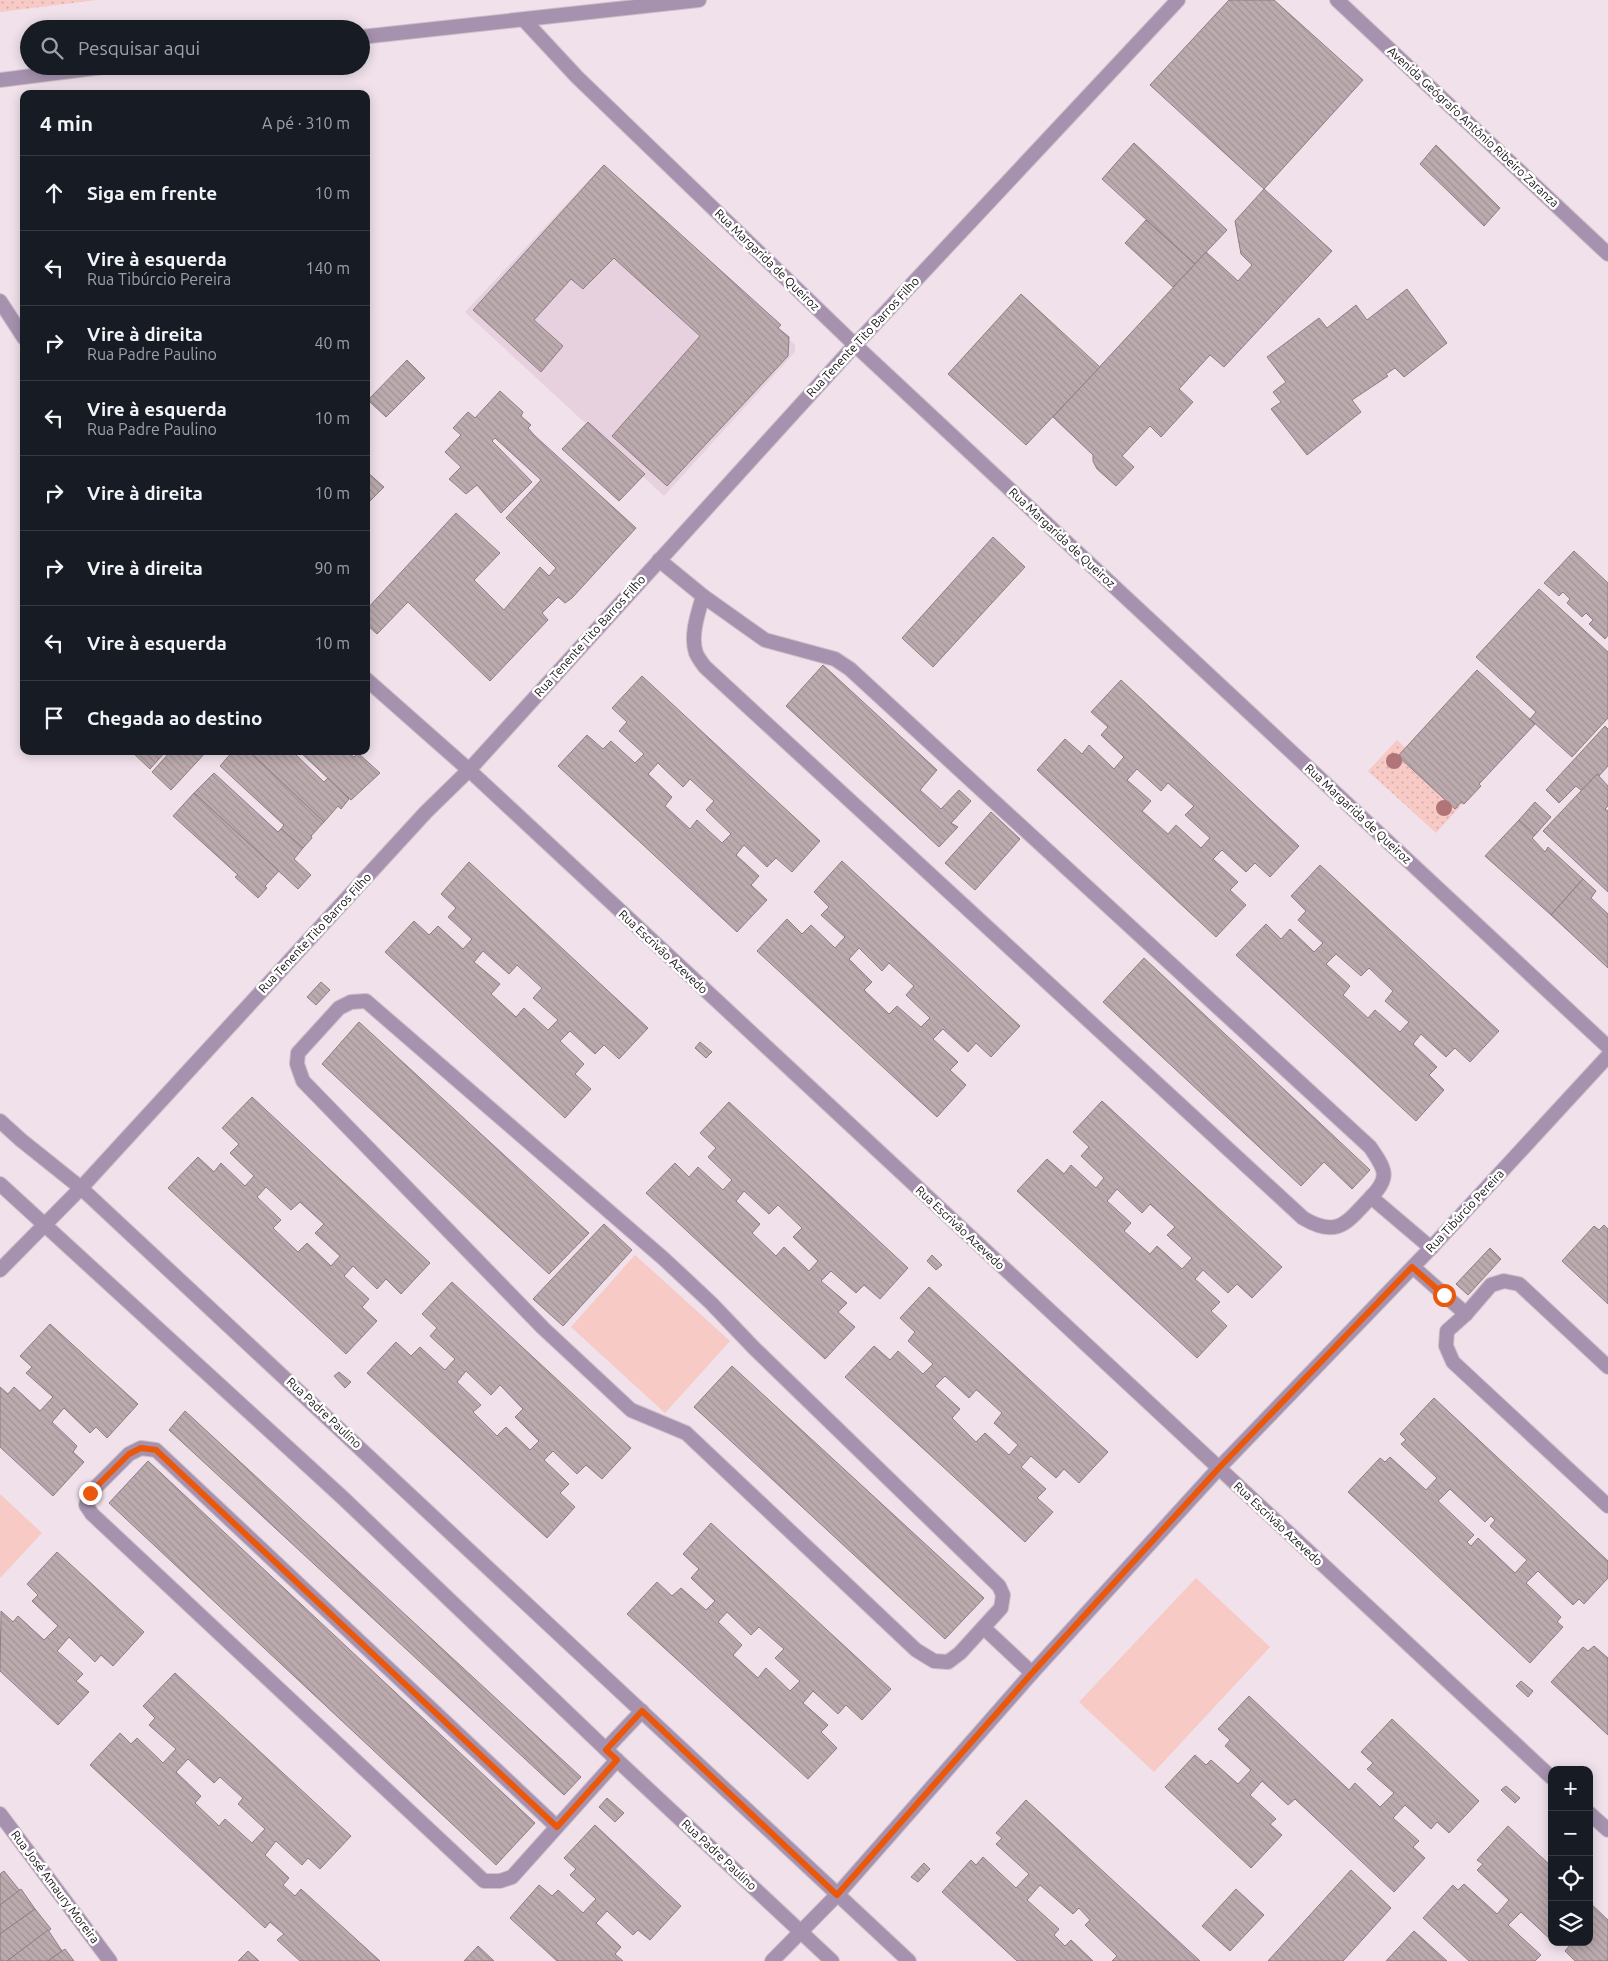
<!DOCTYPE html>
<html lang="pt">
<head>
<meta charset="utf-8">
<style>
  :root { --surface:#171b24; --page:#242831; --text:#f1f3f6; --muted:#9ea1a6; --line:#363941 }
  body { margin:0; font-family:Ubuntu,sans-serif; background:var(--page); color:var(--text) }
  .controls { position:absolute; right:15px; bottom:15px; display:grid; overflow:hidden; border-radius:10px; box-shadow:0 2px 12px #0003 }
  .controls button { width:45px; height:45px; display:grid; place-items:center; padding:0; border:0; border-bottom:1px solid var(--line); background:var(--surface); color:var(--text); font:25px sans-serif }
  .stop { position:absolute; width:15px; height:15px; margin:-11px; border:4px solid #ea580c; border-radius:50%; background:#fff }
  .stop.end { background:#ea580c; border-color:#fff; box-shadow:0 1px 5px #0008 }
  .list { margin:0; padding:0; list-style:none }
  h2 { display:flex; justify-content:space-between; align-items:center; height:65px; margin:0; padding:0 20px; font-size:21px }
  h2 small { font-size:16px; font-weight:400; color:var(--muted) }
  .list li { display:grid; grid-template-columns:32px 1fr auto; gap:15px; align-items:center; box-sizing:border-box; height:75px; padding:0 20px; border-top:1px solid var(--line) }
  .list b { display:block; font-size:19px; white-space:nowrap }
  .list p { margin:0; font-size:16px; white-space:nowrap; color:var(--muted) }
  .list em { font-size:16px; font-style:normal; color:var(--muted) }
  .icon { flex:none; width:28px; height:28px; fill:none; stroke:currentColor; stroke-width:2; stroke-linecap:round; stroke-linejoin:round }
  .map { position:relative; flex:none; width:1608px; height:1961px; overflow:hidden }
  .search { position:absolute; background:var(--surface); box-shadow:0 2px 12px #0003; left:20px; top:20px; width:350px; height:55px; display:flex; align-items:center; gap:12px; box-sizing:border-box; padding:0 18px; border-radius:28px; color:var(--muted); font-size:19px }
  .panel { position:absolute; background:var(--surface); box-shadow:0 2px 12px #0003; left:20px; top:90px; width:350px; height:665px; border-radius:10px }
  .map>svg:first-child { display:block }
</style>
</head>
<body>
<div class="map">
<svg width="1608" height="1961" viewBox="0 0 1608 1961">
  <defs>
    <pattern id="grass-dots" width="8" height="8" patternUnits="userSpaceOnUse" patternTransform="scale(1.25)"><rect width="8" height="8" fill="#f7cac5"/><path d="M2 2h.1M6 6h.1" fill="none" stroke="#d3aca8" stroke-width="1.8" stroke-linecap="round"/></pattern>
    <pattern id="building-back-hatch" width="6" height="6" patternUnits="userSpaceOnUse" patternTransform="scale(1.25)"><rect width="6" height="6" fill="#bcabae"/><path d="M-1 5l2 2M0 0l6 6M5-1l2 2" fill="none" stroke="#a19295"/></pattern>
  </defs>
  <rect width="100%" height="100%" fill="#f0e1eb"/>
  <!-- built -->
  <polygon fill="#e7d1df" points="604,164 795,345 795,352 664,496 465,312"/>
  <!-- grass -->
  <g fill="url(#grass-dots)">
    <polygon points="0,0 97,0 0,12"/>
    <polygon points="1397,740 1464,802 1436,833 1368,771"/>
  </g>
  <!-- garden -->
  <g fill="#f7cac5">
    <polygon points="635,1255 730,1341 665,1413 571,1327"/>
    <polygon points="0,1494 42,1533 0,1578"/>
    <polygon points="1196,1578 1270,1647 1154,1772 1079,1702"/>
  </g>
  <!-- building -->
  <g fill="url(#building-back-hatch)" stroke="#8e7d81" fill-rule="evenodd">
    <polygon points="1229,0 1274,0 1363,80 1264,189 1150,85"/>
    <polygon points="1134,143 1227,230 1195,264 1102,179"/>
    <polygon points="1436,145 1500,208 1484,226 1420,164"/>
    <polygon points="604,165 781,325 778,328 789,337 788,356 667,486 612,436 700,336 617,261 614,258 583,289 571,279 534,320 563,346 541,372 473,310"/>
    <polygon points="1264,189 1332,251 1224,367 1210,355 1179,389 1193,402 1161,437 1150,426 1122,456 1134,467 1116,486 1097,469 1093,461 1093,455 1053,417 1206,252 1238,281 1252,265 1241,254 1235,221"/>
    <polygon points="1146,220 1195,264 1173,287 1125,243"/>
    <polygon points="1407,289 1447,343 1404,377 1395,368 1386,374 1388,376 1352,400 1361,412 1307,455 1271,409 1281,402 1273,392 1286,382 1267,357 1319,318 1327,328 1356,305 1367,320"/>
    <polygon points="1021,294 1100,367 1026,445 948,374"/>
    <polygon points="407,360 425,378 386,417 368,400"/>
    <polygon points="500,391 523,412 521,416 531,425 528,428 534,435 636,528 572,598 565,603 558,597 542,613 548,620 490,681 408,602 377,634 366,624 366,610 456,513 500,553 474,580 504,610 540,567 549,576 556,568 506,518 541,480 495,438 492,441 532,482 501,513 477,485 466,494 449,479 461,467 445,452 461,435 453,428 468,412 475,418"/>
    <polygon points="588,422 645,474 619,501 562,449"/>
    <polygon points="366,471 384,487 366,505"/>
    <polygon points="993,537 1025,567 933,667 902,638"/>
    <polygon points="1574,551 1608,583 1608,635 1605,639 1589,624 1593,620 1586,613 1582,617 1567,603 1570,599 1563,592 1559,596 1544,583"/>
    <polygon points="1539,589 1608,652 1608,718 1572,757 1530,719 1536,712 1476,657"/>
    <polygon points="823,665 937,770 920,790 941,809 959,790 971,801 951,823 958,827 939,847 786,706"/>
    <polygon points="1477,670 1535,724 1479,784 1481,786 1464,804 1461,802 1455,809 1398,756"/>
    <path d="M642 676 820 841 792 872 776 858 767 867 744 845 736 855 759 876 751 885 767 900 737 932 558 766 587 735 603 749 611 741 635 763 644 754 619 731 627 722 612 708ZM658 763 683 787 690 779 714 801 706 810 731 834 722 843 697 820 690 829 665 806 672 797 648 774Z"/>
    <path d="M1121 680 1299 846 1270 877 1255 863 1246 872 1222 850 1213 859 1238 882 1230 890 1246 905 1216 937 1037 770 1065 739 1082 754 1089 745 1114 769 1124 757 1101 735 1108 727 1091 712ZM1137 769 1161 791 1168 783 1194 806 1185 815 1210 838 1201 848 1176 825 1168 834 1142 811 1151 801 1127 780Z"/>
    <polygon points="1605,726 1608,729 1608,766 1598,777 1597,774 1582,791 1576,786 1559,803 1546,790"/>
    <polygon points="131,751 166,751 150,769"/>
    <polygon points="171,751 207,751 171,790 152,772"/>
    <polygon points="233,751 249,751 324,822 311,836 312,838 303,848 281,829 284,825 220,766"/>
    <polygon points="249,751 292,751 324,782 328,778 349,799 341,809 338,806 324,822"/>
    <polygon points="299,751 350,751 348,753 354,757 358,753 380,773 351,800"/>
    <polygon points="214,773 278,832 281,829 303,848 294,859 311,875 298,889 194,793"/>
    <polygon points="1597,774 1608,786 1608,806 1605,809 1608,811 1608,892 1543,831"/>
    <polygon points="194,793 279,871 265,886 267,888 258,898 235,877 238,875 173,816"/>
    <polygon points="1535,802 1551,817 1535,835 1519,820"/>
    <polygon points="991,812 1020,839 975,890 945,863"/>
    <polygon points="1519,820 1535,835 1532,838 1545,852 1548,847 1583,879 1551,915 1485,856"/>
    <path d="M842 861 1020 1026 991 1057 976 1043 968 1052 943 1029 933 1039 958 1062 950 1070 966 1085 937 1117 757 951 787 919 802 934 811 925 835 948 845 937 821 915 829 907 814 892ZM859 948 882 971 889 963 914 986 906 995 930 1018 921 1027 897 1006 889 1014 864 990 872 982 849 959Z"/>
    <path d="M469 862 648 1028 619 1059 604 1045 595 1054 570 1031 560 1041 584 1064 575 1074 591 1089 565 1118 385 952 414 921 429 935 438 926 463 949 472 939 448 917 456 908 441 894ZM483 951 509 974 517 965 542 988 533 998 558 1020 548 1030 524 1008 516 1017 491 994 500 984 474 962Z"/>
    <path d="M1320 865 1499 1031 1470 1062 1455 1048 1446 1057 1421 1034 1413 1044 1437 1067 1429 1075 1444 1090 1416 1121 1236 955 1266 924 1281 939 1290 929 1314 952 1323 943 1298 920 1306 911 1291 896ZM1336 954 1361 976 1369 968 1393 991 1385 1001 1409 1022 1400 1032 1375 1010 1368 1018 1343 995 1350 986 1326 964Z"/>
    <polygon points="1583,879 1596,891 1591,898 1608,914 1608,968 1551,915"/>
    <polygon points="1144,958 1370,1170 1352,1189 1324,1162 1301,1186 1103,1002"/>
    <polygon points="321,982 330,990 316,1005 307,997"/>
    <polygon points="359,1022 589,1233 549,1274 322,1064"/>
    <polygon points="700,1042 712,1052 706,1058 695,1048"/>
    <path d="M252 1097 430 1263 401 1294 386 1279 377 1289 353 1266 344 1276 369 1299 362 1307 377 1321 346 1354 168 1188 198 1157 214 1172 221 1163 245 1186 254 1176 230 1153 239 1144 222 1128ZM266 1187 291 1210 300 1202 324 1224 315 1233 340 1256 331 1266 307 1243 298 1252 273 1228 281 1220 257 1197Z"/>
    <path d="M1102 1101 1282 1267 1252 1298 1237 1284 1228 1293 1203 1270 1195 1279 1220 1302 1211 1311 1227 1326 1197 1358 1017 1191 1047 1159 1064 1174 1071 1165 1096 1188 1104 1178 1081 1156 1089 1147 1073 1132ZM1117 1189 1142 1213 1150 1204 1175 1227 1167 1235 1192 1258 1182 1269 1157 1246 1150 1254 1124 1231 1131 1223 1107 1201Z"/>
    <path d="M729 1102 908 1268 880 1299 864 1285 856 1293 831 1271 821 1281 847 1303 838 1312 855 1327 825 1359 646 1193 675 1163 689 1177 698 1167 723 1190 732 1180 708 1157 716 1148 700 1133ZM744 1191 769 1214 778 1205 802 1228 793 1237 818 1261 809 1271 784 1247 776 1256 752 1233 760 1224 736 1201Z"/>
    <polygon points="604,1224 632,1250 563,1326 533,1299"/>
    <polygon points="1604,1225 1608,1229 1608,1304 1562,1261 1594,1226 1599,1230"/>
    <polygon points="1490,1248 1501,1259 1468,1295 1456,1284"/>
    <polygon points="932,1255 942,1265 936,1270 927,1261"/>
    <path d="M452 1282 631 1448 602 1479 586 1465 577 1474 553 1451 544 1460 569 1484 560 1493 575 1507 547 1538 367 1373 396 1342 411 1356 420 1347 445 1370 455 1359 430 1336 437 1328 422 1314ZM466 1371 491 1395 500 1385 523 1409 515 1417 539 1441 530 1450 506 1427 497 1436 473 1412 481 1405 457 1382Z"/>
    <path d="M929 1287 1108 1452 1079 1483 1064 1469 1056 1478 1031 1456 1021 1467 1046 1489 1037 1498 1053 1512 1025 1542 845 1377 874 1346 890 1360 898 1351 923 1374 933 1364 908 1341 915 1332 900 1318ZM945 1376 969 1398 976 1390 978 1391 1002 1413 994 1423 1018 1445 1009 1455 985 1433 976 1442 952 1418 960 1409 935 1386Z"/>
    <polygon points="50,1324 138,1404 107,1438 96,1427 90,1433 64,1408 52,1422 77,1446 73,1452 84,1462 53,1496 0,1447 0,1387 8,1394 14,1387 40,1411 53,1397 26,1373 32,1367 20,1356"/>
    <polygon points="732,1366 984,1598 945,1639 694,1407"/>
    <polygon points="339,1372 351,1382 345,1388 334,1376"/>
    <path d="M1434 1398 1608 1561V1578L1584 1604 1579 1599 1573 1605 1538 1571 1526 1583 1561 1617 1557 1622 1563 1627 1530 1663 1348 1492 1380 1458 1385 1462 1390 1457 1426 1490 1437 1478 1401 1444 1406 1440 1400 1434ZM1450 1489 1485 1522 1491 1516 1495 1520 1490 1526 1527 1560 1515 1573 1478 1538 1471 1546 1467 1542 1474 1535 1438 1501Z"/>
    <polygon points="185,1411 581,1777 564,1795 169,1430"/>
    <polygon points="148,1461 535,1823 496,1865 109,1503"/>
    <path d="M711 1523 891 1689 862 1720 846 1705 838 1714 813 1691 803 1703 828 1725 821 1732 837 1748 808 1779 627 1614 657 1582 672 1596 681 1588 706 1610 715 1601 691 1578 699 1569 683 1554ZM727 1612 751 1635 759 1627 784 1649 775 1658 800 1681 790 1691 766 1668 758 1678 733 1655 742 1645 718 1622Z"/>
    <polygon points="57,1552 144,1632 113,1666 101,1655 95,1662 69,1637 57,1651 83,1674 76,1681 89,1692 58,1725 0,1671 1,1611 13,1622 18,1616 44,1640 58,1626 32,1601 38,1595 27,1584"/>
    <polygon points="1594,1646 1608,1658 1608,1735 1551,1682 1583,1647 1588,1651"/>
    <path d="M175 1673 351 1836 320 1869 308 1858 302 1865 276 1841 265 1855 289 1878 283 1885 295 1896 301 1889 380 1961H300L277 1940 284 1934 270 1922 265 1928 90 1765 120 1733 131 1744 137 1738 163 1763 176 1749 149 1725 155 1718 143 1706ZM188 1759 214 1783 220 1777 243 1798 238 1804 265 1829 252 1843 225 1819 219 1826 195 1803 201 1796 176 1772Z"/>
    <polygon points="1521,1681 1533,1691 1528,1697 1516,1686"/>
    <polygon points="1249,1696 1349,1790 1355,1783 1380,1807 1394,1793 1367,1769 1373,1763 1361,1752 1392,1719 1479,1801 1449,1833 1437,1822 1431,1829 1405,1805 1393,1818 1419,1841 1413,1847 1425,1858 1394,1892 1295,1799 1288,1805 1262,1781 1250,1795 1276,1819 1270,1824 1282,1835 1251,1868 1165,1787 1195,1755 1206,1765 1211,1760 1238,1784 1251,1770 1225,1746 1230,1740 1218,1729"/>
    <polygon points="1506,1786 1520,1798 1515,1803 1501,1790"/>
    <polygon points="607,1798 624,1813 615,1822 599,1807"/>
    <polygon points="1026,1800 1200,1961 1112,1961 1117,1956 1085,1925 1090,1920 1079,1908 1073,1914 1040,1885 1027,1900 1059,1929 1054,1935 1065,1946 1071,1940 1093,1961 1017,1961 942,1892 971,1860 976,1865 983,1857 1016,1888 1029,1874 996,1844 1002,1838 996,1833"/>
    <polygon points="595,1825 681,1906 650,1940 638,1930 633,1935 607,1911 596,1923 621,1947 615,1954 623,1961 557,1961 510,1918 539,1885 552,1896 558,1890 583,1913 596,1899 570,1875 576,1869 564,1858"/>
    <polygon points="1508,1826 1552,1867 1552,1941 1521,1912 1508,1925 1541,1955 1535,1961 1469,1961 1423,1918 1453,1885 1458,1890 1464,1884 1497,1914 1509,1900 1477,1870 1483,1864 1477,1860"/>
    <polygon points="924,1863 930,1869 918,1882 911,1877"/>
    <polygon points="1351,1870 1391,1908 1343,1961 1268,1961"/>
    <polygon points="4,1871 20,1891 0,1905 0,1874"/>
    <polygon points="21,1889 35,1909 0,1934 0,1905"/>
    <polygon points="1236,1889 1264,1915 1230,1951 1202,1926"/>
    <polygon points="1589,1902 1608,1920 1608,1961 1575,1961 1565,1951 1570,1945 1566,1942 1589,1942"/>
    <polygon points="35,1909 51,1929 7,1961 0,1961 0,1934"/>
    <polygon points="48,1930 62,1951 48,1961 7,1961"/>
    <polygon points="1414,1931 1447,1961 1386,1961"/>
    <polygon points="478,1946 494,1961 464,1961"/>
    <polygon points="65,1949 74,1961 48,1961 62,1951"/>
    <polygon points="248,1951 259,1961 238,1961"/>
  </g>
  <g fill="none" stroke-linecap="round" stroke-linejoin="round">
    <!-- service casing -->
    <g stroke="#cdbfc8" stroke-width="16">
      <g id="service">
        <path d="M659 560 703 596 765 640 835 659 850 669 1370 1147C1385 1169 1391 1177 1371 1197"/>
        <path d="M703 596C698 613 690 636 696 653 698 658 702 663 705 667L1303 1218C1338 1239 1347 1222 1371 1197L1431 1248"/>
        <polygon points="366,1001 664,1259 711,1303 754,1348 999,1586 1003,1595 1001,1608 960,1653 948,1662 934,1661 916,1650 686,1433 631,1410 543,1328 303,1081 297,1064 298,1053 339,1008 351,1002"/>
        <polyline points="1413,1267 1466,1314"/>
        <polyline points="1608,1367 1519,1284 1504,1281 1491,1285 1466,1314 1447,1331 1446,1346 1453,1362 1608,1506"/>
        <polyline points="984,1628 1032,1673"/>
        <polyline points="557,1827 156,1450 141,1448 129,1454 90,1493 86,1505 92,1514 484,1881 500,1881 512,1877 617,1760"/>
      </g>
    </g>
    <!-- minor casing -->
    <g stroke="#cdbfc8" stroke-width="16">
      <g id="minor">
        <polyline points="1337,0 1608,254"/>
        <polyline points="524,20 577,77 855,345 1608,1047"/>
        <polyline points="361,37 699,0"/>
        <polyline points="0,80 111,66"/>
        <polyline points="0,301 24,338"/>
        <polyline points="366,679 469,770 1552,1778"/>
        <polyline points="0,1121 21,1140 81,1188 909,1961"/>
        <polyline points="0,1184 343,1498 617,1760 832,1961"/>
        <polyline points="0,1270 81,1188 426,812 469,770 855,345 1178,0"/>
        <polyline points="606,1749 642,1711"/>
        <polyline points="1589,1813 1608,1830"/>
        <polyline points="0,1814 110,1961"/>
        <polyline points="772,1961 837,1895 1032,1673 1218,1469 1431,1248 1608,1056"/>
      </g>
    </g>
    <!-- service -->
    <use href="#service" stroke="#a692ae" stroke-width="14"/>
    <!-- minor -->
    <use href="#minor" stroke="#a692ae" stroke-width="14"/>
  </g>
  <!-- trees -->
  <g fill="#b17579">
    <circle cx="1394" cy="761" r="8"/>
    <circle cx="1444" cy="808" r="8"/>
  </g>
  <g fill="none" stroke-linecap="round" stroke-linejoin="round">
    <!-- route -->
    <polyline stroke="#ea580c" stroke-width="6" points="90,1493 129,1454 141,1448 156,1450 557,1827 617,1760 606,1750 642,1711 837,1895 1032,1673 1218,1469 1412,1267 1444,1295"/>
  </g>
  <g text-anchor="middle" stroke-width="5" stroke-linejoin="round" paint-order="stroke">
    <!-- street labels -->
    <g font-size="12" fill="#140f12" stroke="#fff">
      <text transform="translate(1473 127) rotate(43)" y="4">Avenida Geógrafo Antônio Ribeiro Zaranza</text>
      <text transform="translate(767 260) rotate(44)" y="4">Rua Margarida de Queiroz</text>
      <text transform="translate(863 337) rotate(-47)" y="4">Rua Tenente Tito Barros Filho</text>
      <text transform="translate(1062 538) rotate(43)" y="4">Rua Margarida de Queiroz</text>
      <text transform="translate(590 636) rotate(-48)" y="4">Rua Tenente Tito Barros Filho</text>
      <text transform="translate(1358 814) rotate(43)" y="4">Rua Margarida de Queiroz</text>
      <text transform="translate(315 933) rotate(-47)" y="4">Rua Tenente Tito Barros Filho</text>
      <text transform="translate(663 952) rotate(43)" y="4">Rua Escrivão Azevedo</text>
      <text transform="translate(1465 1211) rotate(-47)" y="4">Rua Tibúrcio Pereira</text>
      <text transform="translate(960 1228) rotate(43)" y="4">Rua Escrivão Azevedo</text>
      <text transform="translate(324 1413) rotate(43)" y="4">Rua Padre Paulino</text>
      <text transform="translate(1278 1524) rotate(43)" y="4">Rua Escrivão Azevedo</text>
      <text transform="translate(719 1855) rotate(43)" y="4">Rua Padre Paulino</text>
      <text transform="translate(55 1887) rotate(53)" y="4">Rua José Amaury Moreira</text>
    </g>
  </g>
</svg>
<div class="controls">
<button>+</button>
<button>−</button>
<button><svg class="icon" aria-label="locate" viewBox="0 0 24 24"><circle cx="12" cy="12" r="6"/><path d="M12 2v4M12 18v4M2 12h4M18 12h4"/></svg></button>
<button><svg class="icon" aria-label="layers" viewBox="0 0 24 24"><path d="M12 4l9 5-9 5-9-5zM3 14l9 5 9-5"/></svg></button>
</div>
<div class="stop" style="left:1444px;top:1295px"></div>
<div class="stop end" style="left:90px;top:1493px"></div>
<div class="search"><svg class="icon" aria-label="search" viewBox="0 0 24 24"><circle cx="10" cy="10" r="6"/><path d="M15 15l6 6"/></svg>Pesquisar aqui</div>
<section class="panel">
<h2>4 min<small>A pé · 310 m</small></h2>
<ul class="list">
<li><svg class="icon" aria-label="ahead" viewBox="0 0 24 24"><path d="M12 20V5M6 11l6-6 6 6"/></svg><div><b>Siga em frente</b></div><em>10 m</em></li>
<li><svg class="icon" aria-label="left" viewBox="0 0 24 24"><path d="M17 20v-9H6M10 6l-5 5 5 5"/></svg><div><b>Vire à esquerda</b><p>Rua Tibúrcio Pereira</p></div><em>140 m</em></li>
<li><svg class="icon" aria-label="right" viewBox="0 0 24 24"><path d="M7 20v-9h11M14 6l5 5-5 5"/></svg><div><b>Vire à direita</b><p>Rua Padre Paulino</p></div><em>40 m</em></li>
<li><svg class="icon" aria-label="left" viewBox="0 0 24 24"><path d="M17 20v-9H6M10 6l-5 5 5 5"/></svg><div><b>Vire à esquerda</b><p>Rua Padre Paulino</p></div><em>10 m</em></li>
<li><svg class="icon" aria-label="right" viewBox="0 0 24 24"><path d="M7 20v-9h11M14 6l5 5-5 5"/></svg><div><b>Vire à direita</b></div><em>10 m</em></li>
<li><svg class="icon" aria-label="right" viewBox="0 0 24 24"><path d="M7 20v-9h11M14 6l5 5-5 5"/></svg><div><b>Vire à direita</b></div><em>90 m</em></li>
<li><svg class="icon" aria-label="left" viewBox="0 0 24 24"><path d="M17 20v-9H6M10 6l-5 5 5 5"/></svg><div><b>Vire à esquerda</b></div><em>10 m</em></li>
<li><svg class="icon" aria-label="arrive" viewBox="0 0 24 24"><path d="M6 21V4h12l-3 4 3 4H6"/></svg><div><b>Chegada ao destino</b></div></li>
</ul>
</section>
</div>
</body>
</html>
